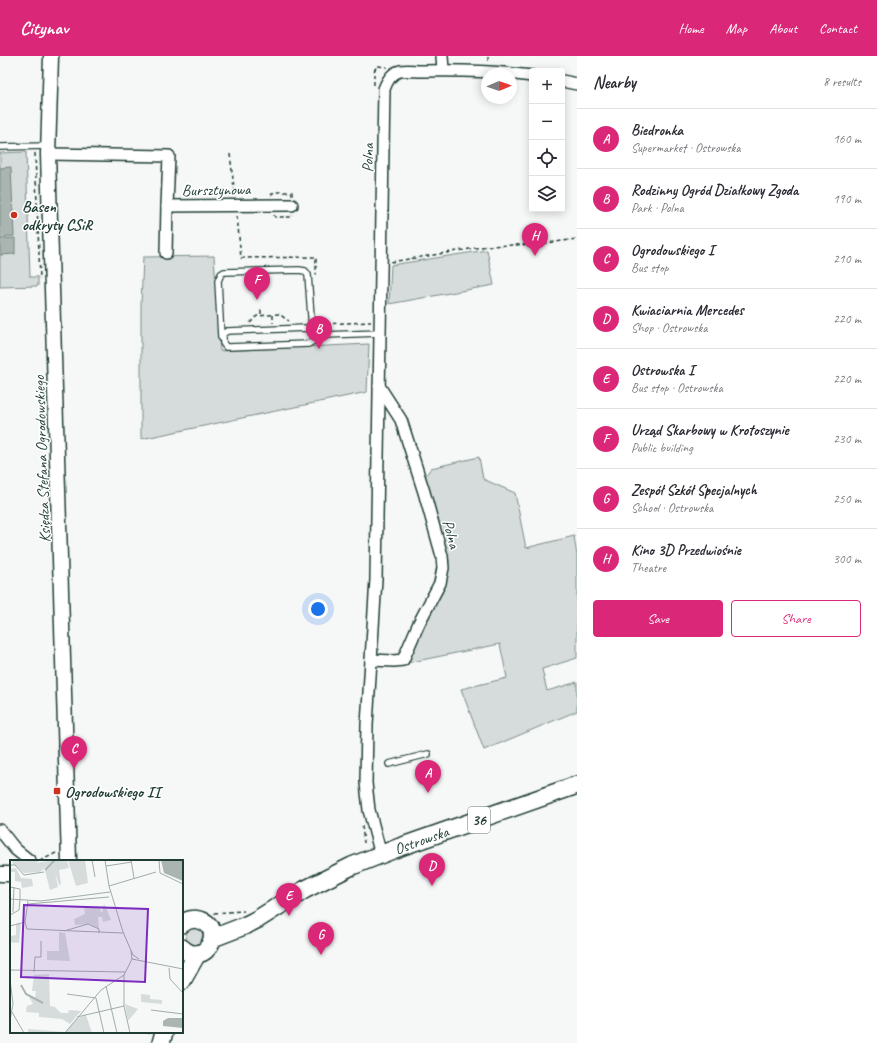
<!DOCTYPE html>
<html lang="en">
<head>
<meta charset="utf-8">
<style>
  :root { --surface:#fff; --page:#f2f2f3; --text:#2b2b33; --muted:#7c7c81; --line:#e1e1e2; --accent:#db2777 }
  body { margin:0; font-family:Caveat,sans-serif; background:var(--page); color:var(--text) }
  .controls { position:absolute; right:12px; top:12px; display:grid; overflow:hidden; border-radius:4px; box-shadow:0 2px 10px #0003 }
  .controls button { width:36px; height:36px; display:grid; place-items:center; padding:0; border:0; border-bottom:1px solid var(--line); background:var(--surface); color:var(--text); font:20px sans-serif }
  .compass { position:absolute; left:481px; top:12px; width:36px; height:36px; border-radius:50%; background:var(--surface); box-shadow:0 2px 10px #0003; rotate:88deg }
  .you { position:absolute; left:318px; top:553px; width:14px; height:14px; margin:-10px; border:3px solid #fff; border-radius:50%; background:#1a73e8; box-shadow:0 0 0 6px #1a73e833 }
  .badge { display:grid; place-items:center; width:26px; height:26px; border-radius:50%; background:var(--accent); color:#fff; font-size:13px; font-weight:700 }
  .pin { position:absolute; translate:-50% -33px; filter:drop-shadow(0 1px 2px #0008) }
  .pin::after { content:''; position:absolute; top:21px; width:14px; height:12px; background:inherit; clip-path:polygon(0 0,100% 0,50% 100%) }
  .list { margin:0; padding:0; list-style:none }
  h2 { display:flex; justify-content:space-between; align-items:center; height:52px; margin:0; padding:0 16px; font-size:17px }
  h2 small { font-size:13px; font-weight:400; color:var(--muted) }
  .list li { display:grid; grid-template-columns:26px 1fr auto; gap:12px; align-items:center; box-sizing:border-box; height:60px; padding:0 16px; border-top:1px solid var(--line) }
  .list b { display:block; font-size:15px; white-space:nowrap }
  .list p { margin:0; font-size:13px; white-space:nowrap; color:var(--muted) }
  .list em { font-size:13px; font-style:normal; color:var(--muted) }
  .actions { display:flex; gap:8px; padding:12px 16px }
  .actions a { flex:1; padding:9px 0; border:1px solid var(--accent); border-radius:4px; text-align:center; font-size:14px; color:var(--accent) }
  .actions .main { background:var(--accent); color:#fff }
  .icon { flex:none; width:22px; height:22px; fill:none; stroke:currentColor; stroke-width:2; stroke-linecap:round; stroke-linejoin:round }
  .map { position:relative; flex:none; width:577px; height:987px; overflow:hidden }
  header { display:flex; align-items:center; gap:24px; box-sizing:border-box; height:56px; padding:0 20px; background:var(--accent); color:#fff }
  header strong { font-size:19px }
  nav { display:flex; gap:22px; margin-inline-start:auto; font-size:14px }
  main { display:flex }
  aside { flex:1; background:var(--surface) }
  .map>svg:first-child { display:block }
</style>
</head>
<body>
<header>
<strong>Citynav</strong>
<nav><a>Home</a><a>Map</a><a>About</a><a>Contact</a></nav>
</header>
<main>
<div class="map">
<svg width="577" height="987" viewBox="0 0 577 987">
  <rect width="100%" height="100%" fill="#f6f7f7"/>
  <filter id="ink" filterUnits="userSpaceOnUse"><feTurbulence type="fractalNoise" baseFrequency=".025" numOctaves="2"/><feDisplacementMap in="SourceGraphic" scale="8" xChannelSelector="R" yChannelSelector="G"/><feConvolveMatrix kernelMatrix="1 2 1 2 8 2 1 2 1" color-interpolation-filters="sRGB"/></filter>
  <g filter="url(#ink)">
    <!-- green -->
    <g fill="#d6dcdb" stroke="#7a8c88">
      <polygon points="26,96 30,221 38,221 38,230 0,231 0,97"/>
      <polygon points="487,194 494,229 389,248 391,209"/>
      <polygon points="214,200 220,295 369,288 367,336 141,383 141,249 143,201"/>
      <polygon points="479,401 483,423 515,437 526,492 574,480 577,500 577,602 542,613 547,635 577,626 577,655 484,694 461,633 507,622 500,588 407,607 423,568 443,532 449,505 424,422 431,412"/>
      <circle cx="195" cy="880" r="9"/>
    </g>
    <!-- water -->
    <g fill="#aab5b1" stroke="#72857f">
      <polygon points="11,111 14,180 0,181 0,112"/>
      <polygon points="15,182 15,198 0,199 0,183"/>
    </g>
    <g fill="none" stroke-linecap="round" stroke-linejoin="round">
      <!-- service casing -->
      <g stroke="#1f3d34" stroke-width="8">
        <g id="service">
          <polyline points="0,91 48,90"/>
          <polyline points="324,279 307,272 227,275 223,278 223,287 226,291 228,291 308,288 324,279 380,277"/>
          <polyline points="221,281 218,225 221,218 224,216 299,214 305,215 308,219 312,274"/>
          <polyline points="389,708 428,698"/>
        </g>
      </g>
      <!-- minor casing -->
      <g stroke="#1f3d34" stroke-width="14">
        <g id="minor">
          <polyline points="442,0 443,14"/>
          <polyline points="562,25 577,28"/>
          <polyline points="48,98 169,100 167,150 292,149"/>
          <polyline points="166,197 167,150"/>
          <polyline points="371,604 394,605 403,604 419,567 440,527 443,512 442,500 424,436 401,364 379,330"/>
          <polyline points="0,774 15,793 30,805"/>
          <path d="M381 799 369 754 366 727 367 669 376 523 384 33C387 25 391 17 400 15 406 14 415 15 421 15 460 14 494 15 532 20"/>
        </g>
      </g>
      <!-- tertiary casing -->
      <g stroke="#1f3d34" stroke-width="17">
        <g id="tertiary">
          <polyline points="51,0 48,98 69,805"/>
          <polyline points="0,818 11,818"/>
        </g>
      </g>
      <!-- primary casing -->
      <g stroke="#1f3d34" stroke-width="20">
        <g id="primary">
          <path d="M182 868C187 864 192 862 199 864 227 870 206 914 182 892"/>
          <path id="s1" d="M213 882 244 870 258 863 304 834 352 810 400 791 577 729"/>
          <polyline points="182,925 197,898"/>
          <polyline points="161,987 164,976"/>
        </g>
      </g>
      <!-- path -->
      <g stroke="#1f3d34" stroke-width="1.5" stroke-dasharray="4 3" stroke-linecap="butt">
        <polyline points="488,5 488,0"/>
        <polyline points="374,29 374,15 377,10 387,11"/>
        <polyline points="35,97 40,223"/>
        <polyline points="230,98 235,140"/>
        <polyline points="271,139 274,136 292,136 292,140"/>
        <polyline points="274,159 275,161 292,161 292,159"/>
        <polyline points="237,160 241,202 316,201 316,219"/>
        <polyline points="391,206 488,190 540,188 577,183"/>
        <polyline points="261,254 261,259"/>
        <polyline points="273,259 273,267"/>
        <polyline points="250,267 257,260 279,258 289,265"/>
        <polyline points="319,268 371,266"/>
        <polyline points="362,770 364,787"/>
        <polyline points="40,805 58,796"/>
        <polyline points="214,857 244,855"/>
        <polyline points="140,976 151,977"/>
      </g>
      <!-- service -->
      <use href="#service" stroke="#fff" stroke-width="5.5"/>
      <!-- minor -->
      <use href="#minor" stroke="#fff" stroke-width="11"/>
      <!-- tertiary -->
      <use href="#tertiary" stroke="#fff" stroke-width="14"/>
      <!-- primary -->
      <use href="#primary" stroke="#fff" stroke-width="17"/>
    </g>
  </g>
  <!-- markers -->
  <g fill="#c8321e" stroke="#fff" stroke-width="1.5">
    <circle cx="14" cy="159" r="4"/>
    <rect x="53" y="731" width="8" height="8" rx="2"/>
  </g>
  <g text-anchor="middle" stroke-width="3" stroke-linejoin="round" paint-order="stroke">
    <!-- shield labels -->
    <rect fill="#fff" stroke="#627771" stroke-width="1" x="468" y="751" width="22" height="26" rx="3"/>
    <g font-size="15" font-weight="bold" fill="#1f3d34">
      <text x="479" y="769">36</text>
    </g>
    <!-- street labels -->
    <g font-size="16" fill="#1f3d34" stroke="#fff">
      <text transform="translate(367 102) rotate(-89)" y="6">Polna</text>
      <text transform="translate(216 133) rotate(-1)" y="6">Bursztynowa</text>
      <text transform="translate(41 403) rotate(-92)" y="6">Księdza Stefana Ogrodowskiego</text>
      <text transform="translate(452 478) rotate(75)" y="6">Polna</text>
      <text dy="6" stroke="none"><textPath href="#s1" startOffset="231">Ostrowska</textPath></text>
    </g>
    <!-- poi labels -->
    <g font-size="16" font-weight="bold" fill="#1f3d34" stroke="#fff" text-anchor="start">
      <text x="22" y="156">Basen<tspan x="22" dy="18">odkryty CSiR</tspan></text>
      <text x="65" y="741">Ogrodowskiego II</text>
    </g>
  </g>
  <!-- overview -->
  <g transform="translate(10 804)">
    <rect width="173" height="173" fill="#f6f7f7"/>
    <path d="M2 0H31L26 3 44 0 30 12 14 13 3 4ZM46 0H57L59 8 49 10 51 24 49 25 45 12 48 27 40 30 35 11ZM58 0H75L78 23 66 26ZM6 8 11 18 22 19 23 26 12 28 11 22 5 21V12H0V9ZM95 45 101 60 93 62 92 57H88L89 69 80 64 65 65 64 59 75 54 74 47 89 46 91 52 93 51 92 46ZM11 63 9 83 0 82V69L1 76 6 75V64ZM49 72 55 73 60 101 37 100V91H49ZM39 114 40 146 45 147 51 153H58L59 150 71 151 60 164 52 159 29 157V153L16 152 17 146 23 144 19 137 25 138 26 131H22L24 115ZM131 134 140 135V139L152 140V144L131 142ZM115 144 128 149 118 161ZM76 155 82 173H18V169L55 172 66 159Z" fill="#d6dcdb"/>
    <path d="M151 0H173V21L154 13ZM158 158H173V168L153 166V161Z" fill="#aab5b1"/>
    <path fill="none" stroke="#aab5b1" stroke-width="2" d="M35 10 45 0M11 125 16 134 33 143"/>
    <path fill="none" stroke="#a0ada9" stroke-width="1" d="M82 0 85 17M95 0 99 26 113 72 123 95 129 99M121 0 124 18M149 0 150 13M0 5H5L14 15 34 12M96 6 122 2M150 13 173 24M99 26 146 12M0 27 10 29V40L9 50 0 55M0 39 31 41 100 32M18 41 15 62 17 69 113 73M18 44 99 37M3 52 4 27M0 66 15 62M54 71 78 64 89 69V73M121 91 122 99 173 109M159 108 160 119 173 133M0 110 115 112M24 112 25 97H31V81M0 119 3 144 0 160M96 126 107 173M57 134 86 138 94 173M141 150 173 154M2 152 14 173M67 157 114 146M55 173 91 130 114 115M120 173 114 146V115L122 99"/>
    <path fill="#7b2cbf" fill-opacity="0.15" stroke="#7b2cbf" stroke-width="2" d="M14 45 138 49 135 122 11 117Z"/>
    <rect width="173" height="173" fill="none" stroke="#1f3d34" stroke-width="2"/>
  </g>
</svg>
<div class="controls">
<button>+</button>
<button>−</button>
<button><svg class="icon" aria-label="locate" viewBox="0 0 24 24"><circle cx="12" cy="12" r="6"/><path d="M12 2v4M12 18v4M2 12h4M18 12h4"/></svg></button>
<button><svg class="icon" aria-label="layers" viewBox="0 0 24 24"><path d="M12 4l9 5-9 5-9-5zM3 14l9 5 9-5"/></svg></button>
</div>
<svg class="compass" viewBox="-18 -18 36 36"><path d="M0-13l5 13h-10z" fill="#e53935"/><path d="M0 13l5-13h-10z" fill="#7c7c81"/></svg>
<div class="you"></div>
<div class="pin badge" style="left:428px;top:737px">A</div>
<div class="pin badge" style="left:319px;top:293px">B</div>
<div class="pin badge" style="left:74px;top:713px">C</div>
<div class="pin badge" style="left:432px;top:830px">D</div>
<div class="pin badge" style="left:289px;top:860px">E</div>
<div class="pin badge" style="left:257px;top:244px">F</div>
<div class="pin badge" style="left:321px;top:899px">G</div>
<div class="pin badge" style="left:535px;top:200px">H</div>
</div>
<aside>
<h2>Nearby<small>8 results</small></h2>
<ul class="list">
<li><span class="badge">A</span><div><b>Biedronka</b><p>Supermarket · Ostrowska</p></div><em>160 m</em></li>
<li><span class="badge">B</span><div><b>Rodzinny Ogród Działkowy Zgoda</b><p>Park · Polna</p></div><em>190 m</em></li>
<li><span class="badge">C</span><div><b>Ogrodowskiego I</b><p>Bus stop</p></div><em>210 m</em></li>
<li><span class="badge">D</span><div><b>Kwiaciarnia Mercedes</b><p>Shop · Ostrowska</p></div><em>220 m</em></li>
<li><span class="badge">E</span><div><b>Ostrowska I</b><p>Bus stop · Ostrowska</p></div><em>220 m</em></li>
<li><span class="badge">F</span><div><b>Urząd Skarbowy w Krotoszynie</b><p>Public building</p></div><em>230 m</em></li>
<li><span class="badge">G</span><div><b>Zespół Szkół Specjalnych</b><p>School · Ostrowska</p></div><em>250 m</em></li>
<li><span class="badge">H</span><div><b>Kino 3D Przedwiośnie</b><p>Theatre</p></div><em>300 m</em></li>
</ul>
<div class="actions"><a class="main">Save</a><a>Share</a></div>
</aside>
</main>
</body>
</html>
